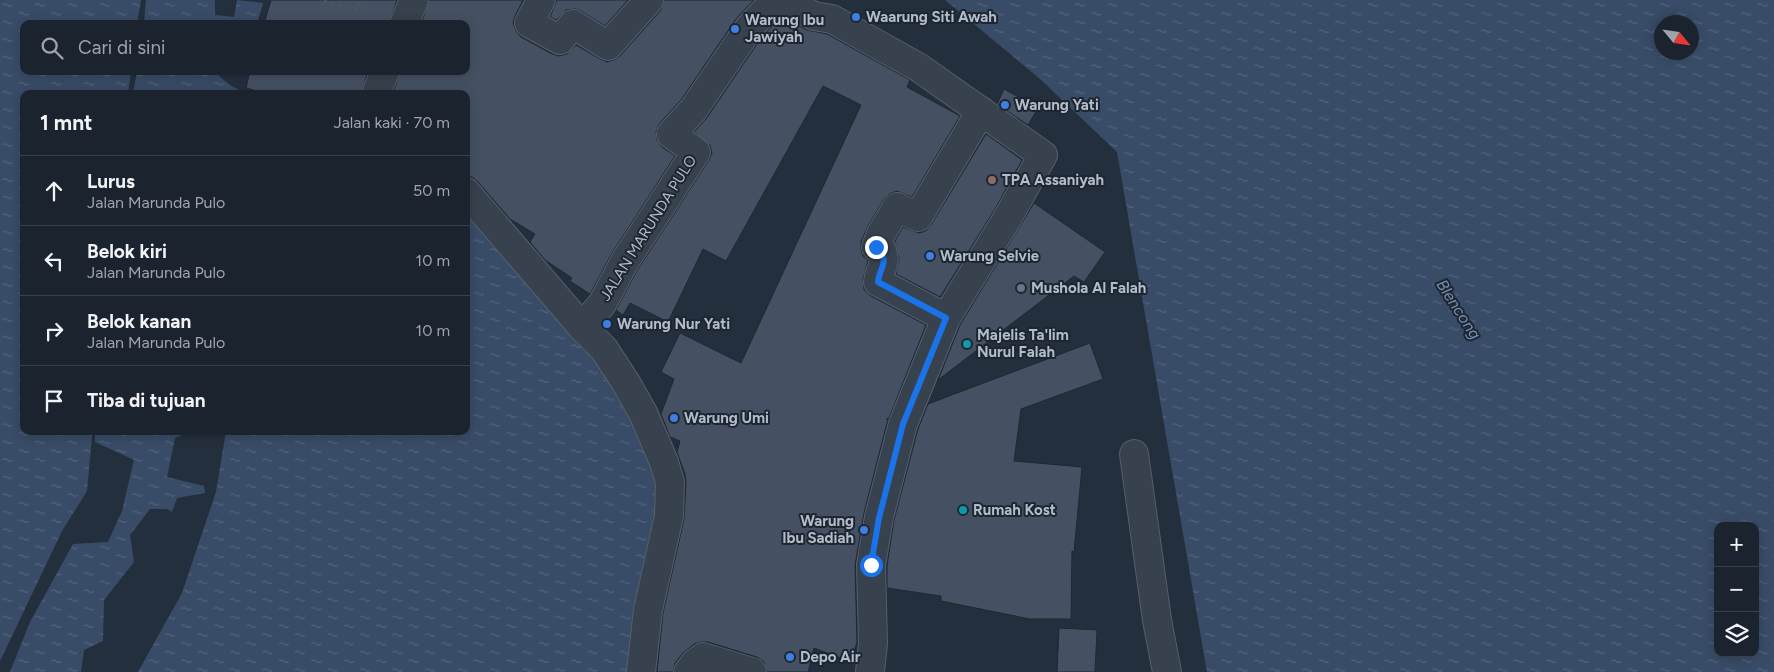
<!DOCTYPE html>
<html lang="id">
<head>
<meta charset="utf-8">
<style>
  :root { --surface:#1b232e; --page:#282f3a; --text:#f1f3f6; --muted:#a0a4aa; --line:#39404a }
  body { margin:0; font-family:Figtree,sans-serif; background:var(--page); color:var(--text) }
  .controls { position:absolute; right:15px; bottom:15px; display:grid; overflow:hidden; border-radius:10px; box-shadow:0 2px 12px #0003 }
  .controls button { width:45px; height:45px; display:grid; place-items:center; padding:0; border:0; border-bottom:1px solid var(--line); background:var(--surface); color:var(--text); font:25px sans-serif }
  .compass { position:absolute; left:1654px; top:15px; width:45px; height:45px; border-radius:50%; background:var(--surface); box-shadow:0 2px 12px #0003; rotate:119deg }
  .stop { position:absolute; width:15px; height:15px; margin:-11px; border:4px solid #1a73e8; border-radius:50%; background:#fff }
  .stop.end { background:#1a73e8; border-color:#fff; box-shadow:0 1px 5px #0008 }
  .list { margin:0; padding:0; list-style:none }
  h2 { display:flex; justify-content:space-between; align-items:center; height:65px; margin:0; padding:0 20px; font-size:21px }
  h2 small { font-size:16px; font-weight:400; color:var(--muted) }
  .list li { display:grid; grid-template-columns:32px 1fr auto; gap:15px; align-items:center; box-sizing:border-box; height:70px; padding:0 20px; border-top:1px solid var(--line) }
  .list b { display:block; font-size:19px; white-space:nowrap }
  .list p { margin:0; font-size:16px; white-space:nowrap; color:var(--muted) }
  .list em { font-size:16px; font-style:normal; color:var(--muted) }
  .icon { flex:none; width:28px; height:28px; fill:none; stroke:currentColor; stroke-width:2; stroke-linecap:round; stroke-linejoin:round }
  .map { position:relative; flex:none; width:1774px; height:672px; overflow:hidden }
  .search { position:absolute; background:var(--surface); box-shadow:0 2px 12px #0003; left:20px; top:20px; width:450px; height:55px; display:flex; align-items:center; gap:12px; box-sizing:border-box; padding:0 18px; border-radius:10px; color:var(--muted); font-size:19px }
  .panel { position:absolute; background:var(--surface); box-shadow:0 2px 12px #0003; left:20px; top:90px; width:450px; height:345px; border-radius:10px }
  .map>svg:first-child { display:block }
</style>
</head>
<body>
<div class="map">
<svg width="1774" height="672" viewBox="0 0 1774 672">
  <defs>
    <pattern id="water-ripples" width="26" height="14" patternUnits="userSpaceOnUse" patternTransform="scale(1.25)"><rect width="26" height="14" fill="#394c67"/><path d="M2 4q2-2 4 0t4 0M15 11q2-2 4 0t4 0" fill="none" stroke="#53647b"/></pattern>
  </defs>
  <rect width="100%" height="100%" fill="#242f3e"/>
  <!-- water -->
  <g fill="url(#water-ripples)" fill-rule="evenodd">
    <polygon points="0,0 141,0 137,24 24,24 24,71 131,71 128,94 24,94 24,431 92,431 92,436 87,491 62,531 0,661"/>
    <polygon points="146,0 215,0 215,15 234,17 237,0 263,3 257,24 144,24"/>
    <path d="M945 0H1774V672H1207L1117 152 1039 78ZM1692 22V52H1662V22ZM1718 526H1755V653H1718Z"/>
    <polygon points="137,71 221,71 219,76 230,85 247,94 133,94"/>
    <polygon points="466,204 603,361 666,476 638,672 138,672 182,593 216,492 226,431 466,431"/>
    <polygon points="95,431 191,431 175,438 167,477 204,486 205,493 177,498 172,512 167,509 150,509 130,535 134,562 104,600 103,641 84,650 81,672 10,672 30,622 73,544 108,542 122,511 134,460 95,442"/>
  </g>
  <!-- building -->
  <g fill="#455162" stroke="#1f2835">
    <polygon points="271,0 397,0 389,24 264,24"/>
    <polygon points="429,0 523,0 515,16 513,23 516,31 521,37 552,54 559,56 567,54 576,45 600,59 607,62 614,60 620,56 661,10 664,0 754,0 736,19 681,100 659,124 656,132 657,140 662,147 675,156 612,253 590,294 570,281 572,278 545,260 530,242 535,234 510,219 478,182 472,177 466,177 466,94 393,94 400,71 466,71 466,24 421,24"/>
    <polygon points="557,0 628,0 605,26 581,11 575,9 566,10 556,20 550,17"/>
    <polygon points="787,20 807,30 827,34 910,80 907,87 960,116 912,197 897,191 889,194 884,199 868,226 861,242 861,249 863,256 868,260 863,280 864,290 871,296 926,325 889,418 886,419 888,419 864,513 855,565 857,642 851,662 814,648 808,672 767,672 764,662 757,657 708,642 701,642 694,644 683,653 675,663 673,672 657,672 663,613 684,519 686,482 685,474 677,452 680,441 670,437 661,414 674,379 661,372 680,333 741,363 861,105 823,86 726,261 703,249 668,322 630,303 623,315 616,310 638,269 709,160 712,153 710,145 694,132 706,119 761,38 773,25"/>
    <polygon points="250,71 368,71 361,94 268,94 246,88"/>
    <polygon points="1004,89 1038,108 1028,125 997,104"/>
    <polygon points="986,134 1022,160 995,209 940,297 896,274 899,259 895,241 903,227 919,233 926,231 931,225"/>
    <polygon points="1034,203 1105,252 1084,282 1074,276 938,380 960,325"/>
    <polygon points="1090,343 1103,379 1021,409 1014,461 1082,467 1074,552 1072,551 1071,619 1030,619 941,601 941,596 887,588 887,566 894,520 918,429 928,404"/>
    <polygon points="1059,628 1097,630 1095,672 1057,672"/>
  </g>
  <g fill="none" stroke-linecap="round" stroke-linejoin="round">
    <!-- minor casing -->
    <g stroke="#565f6c" stroke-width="30">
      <g id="minor">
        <polyline points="541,0 529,23 560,40 573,24 608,46 649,0"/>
        <polyline points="782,0 814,16 832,19 918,67 1043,155 1008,217 946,318 903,424 879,517 871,565 873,643 870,672"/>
        <polyline points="404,24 414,0"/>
        <polyline points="376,94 385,71"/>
        <polyline points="466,192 582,327 604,349 626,383 643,413 664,462 670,482 669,516 648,610 641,672"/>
        <path d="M946 318 878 282C879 268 887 267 882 250L876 247 881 234 897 207 918 217 981 111"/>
        <polyline points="582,327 602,304 625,261 696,152 671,134 693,110 749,28 764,12 787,3"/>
        <polyline points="1134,454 1157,620 1167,672"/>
        <polyline points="688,672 695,663 703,657 752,672"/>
      </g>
    </g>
    <!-- path -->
    <polyline stroke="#44595c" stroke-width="3" stroke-dasharray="4 4" stroke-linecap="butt" points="326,0 325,2 357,10 360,0"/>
    <!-- minor -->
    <use href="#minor" stroke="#38414e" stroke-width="28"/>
  </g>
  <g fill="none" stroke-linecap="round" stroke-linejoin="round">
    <!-- route -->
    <path stroke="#1a73e8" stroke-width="6" d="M871 565 879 518 903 424 946 318 878 282C879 269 887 267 882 250L876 247"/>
  </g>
  <!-- markers -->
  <g fill="#3f7fe0" stroke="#1d2633" stroke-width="2">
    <circle cx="856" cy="17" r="5"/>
    <circle cx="735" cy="29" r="5"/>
    <circle cx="1005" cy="105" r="5"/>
    <circle cx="930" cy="256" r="5"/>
    <circle cx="607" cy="324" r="5"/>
    <circle cx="674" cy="418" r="5"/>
    <circle cx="864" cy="530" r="5"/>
    <circle cx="790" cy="657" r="5"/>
  </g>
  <circle fill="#8d6e63" stroke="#1d2633" stroke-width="2" cx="992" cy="180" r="5"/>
  <circle fill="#6b7280" stroke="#1d2633" stroke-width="2" cx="1021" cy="288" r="5"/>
  <g fill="#0f9aa8" stroke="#1d2633" stroke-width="2">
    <circle cx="967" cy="344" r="5"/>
    <circle cx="963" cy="510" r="5"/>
  </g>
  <g text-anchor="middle" stroke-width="4" stroke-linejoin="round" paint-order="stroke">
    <!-- poi labels -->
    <g font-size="15" font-weight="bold" fill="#b4bcc9" stroke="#1d2633" text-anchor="start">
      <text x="866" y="22">Waarung Siti Awah</text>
      <text x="745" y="25">Warung Ibu<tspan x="745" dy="17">Jawiyah</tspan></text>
      <text x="1015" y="110">Warung Yati</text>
      <text x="1002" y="185">TPA Assaniyah</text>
      <text x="940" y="261">Warung Selvie</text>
      <text x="1031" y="293">Mushola Al Falah</text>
      <text x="617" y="329">Warung Nur Yati</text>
      <text x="977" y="340">Majelis Ta'lim<tspan x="977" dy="17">Nurul Falah</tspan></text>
      <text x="684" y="423">Warung Umi</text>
      <text x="973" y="515">Rumah Kost</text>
      <text x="854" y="526" text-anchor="end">Warung<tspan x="854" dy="17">Ibu Sadiah</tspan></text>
      <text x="800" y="662">Depo Air</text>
    </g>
    <!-- street labels -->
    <g font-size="15" fill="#b4bcc9" stroke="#1d2633">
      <text transform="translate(648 228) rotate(-58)" y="5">JALAN MARUNDA PULO</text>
    </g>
    <!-- water labels -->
    <g font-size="16" font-style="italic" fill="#7c92b1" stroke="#1d2633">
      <text transform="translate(1459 309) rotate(57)" y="6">Blencong</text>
    </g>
  </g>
</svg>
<div class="controls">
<button>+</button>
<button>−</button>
<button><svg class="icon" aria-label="layers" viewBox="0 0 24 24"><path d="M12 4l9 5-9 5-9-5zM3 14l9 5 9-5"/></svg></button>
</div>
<svg class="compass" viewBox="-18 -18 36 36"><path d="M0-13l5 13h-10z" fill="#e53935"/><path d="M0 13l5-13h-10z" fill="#a0a4aa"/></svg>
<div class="stop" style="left:871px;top:565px"></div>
<div class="stop end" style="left:876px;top:247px"></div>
<div class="search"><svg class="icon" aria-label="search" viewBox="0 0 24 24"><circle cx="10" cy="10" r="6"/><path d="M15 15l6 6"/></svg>Cari di sini</div>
<section class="panel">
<h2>1 mnt<small>Jalan kaki · 70 m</small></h2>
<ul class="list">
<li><svg class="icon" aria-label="ahead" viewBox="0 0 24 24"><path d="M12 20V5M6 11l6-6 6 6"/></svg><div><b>Lurus</b><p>Jalan Marunda Pulo</p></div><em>50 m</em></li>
<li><svg class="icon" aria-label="left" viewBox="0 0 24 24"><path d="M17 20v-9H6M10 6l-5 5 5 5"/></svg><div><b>Belok kiri</b><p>Jalan Marunda Pulo</p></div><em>10 m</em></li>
<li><svg class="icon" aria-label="right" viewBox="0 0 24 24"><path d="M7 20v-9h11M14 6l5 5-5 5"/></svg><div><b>Belok kanan</b><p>Jalan Marunda Pulo</p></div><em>10 m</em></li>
<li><svg class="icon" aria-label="arrive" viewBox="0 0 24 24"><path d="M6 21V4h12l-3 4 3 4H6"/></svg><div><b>Tiba di tujuan</b></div></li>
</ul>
</section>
</div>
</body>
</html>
